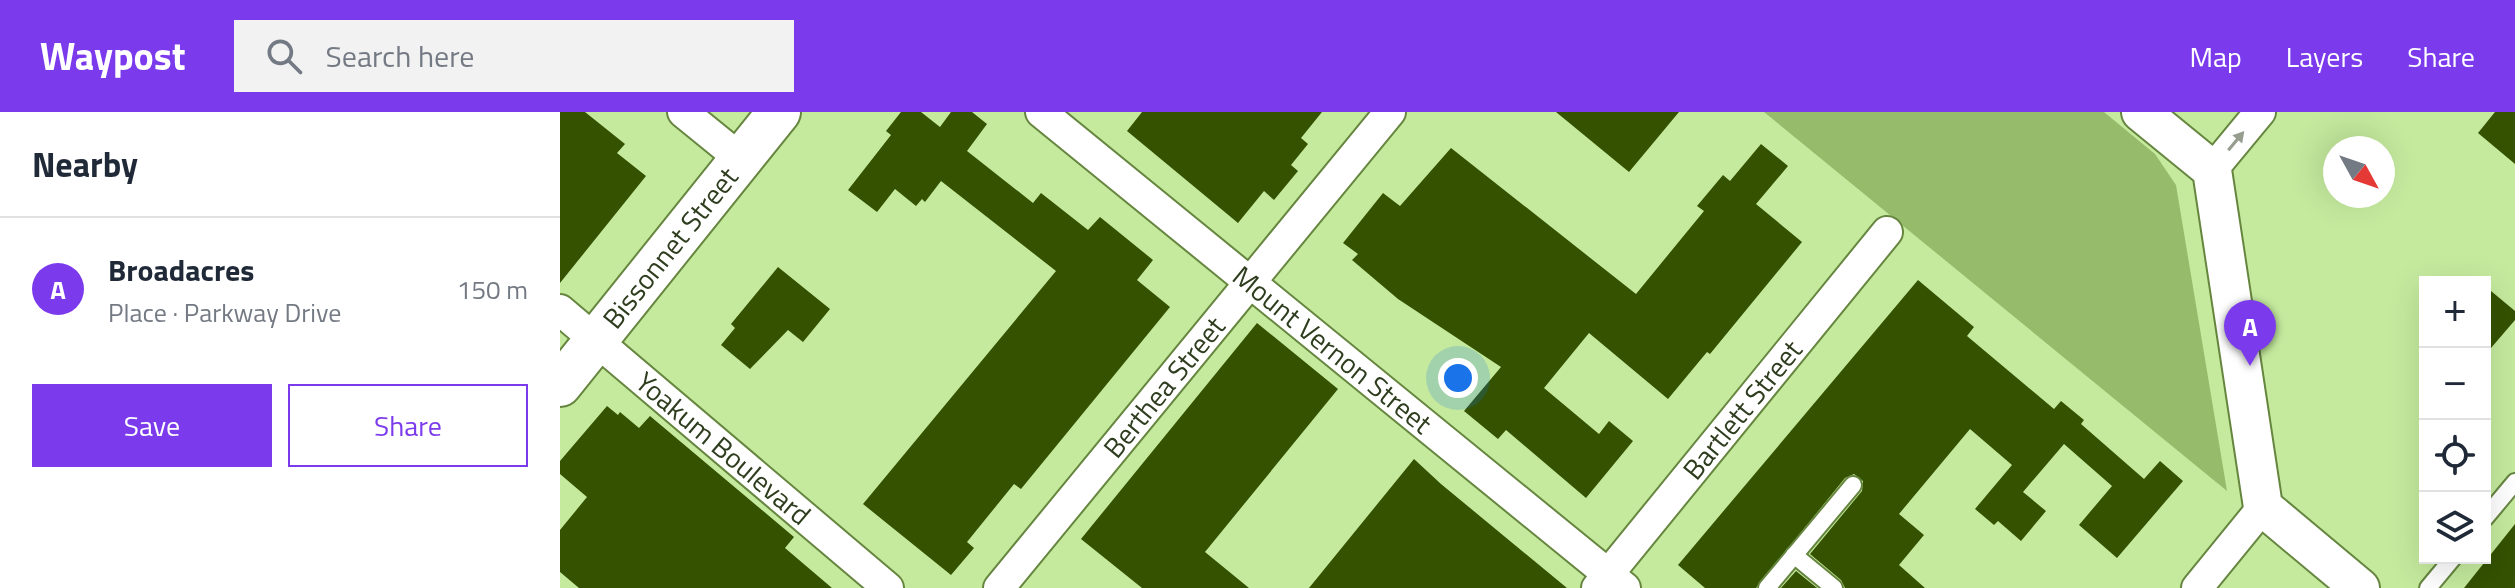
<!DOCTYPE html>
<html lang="en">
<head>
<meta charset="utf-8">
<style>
  :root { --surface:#fff; --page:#f2f2f3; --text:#1f2937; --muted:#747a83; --line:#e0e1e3; --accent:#7c3aed }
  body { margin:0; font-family:"Titillium Web",sans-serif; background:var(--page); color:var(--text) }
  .controls { position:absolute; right:24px; bottom:24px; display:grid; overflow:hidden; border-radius:0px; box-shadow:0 8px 32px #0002 }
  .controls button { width:72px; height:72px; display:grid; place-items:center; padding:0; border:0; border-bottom:2px solid var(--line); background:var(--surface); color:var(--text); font:40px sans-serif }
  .compass { position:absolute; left:1763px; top:24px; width:72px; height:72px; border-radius:50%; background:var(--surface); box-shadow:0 8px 32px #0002; rotate:130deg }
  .you { position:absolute; left:898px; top:266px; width:28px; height:28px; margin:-20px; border:6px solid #fff; border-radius:50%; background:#1a73e8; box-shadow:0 0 0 12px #1a73e833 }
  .badge { display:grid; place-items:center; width:52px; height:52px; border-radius:50%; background:var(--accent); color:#fff; font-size:26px; font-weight:700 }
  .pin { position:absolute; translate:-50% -66px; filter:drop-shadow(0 2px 4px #0008) }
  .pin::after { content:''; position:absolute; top:42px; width:28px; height:24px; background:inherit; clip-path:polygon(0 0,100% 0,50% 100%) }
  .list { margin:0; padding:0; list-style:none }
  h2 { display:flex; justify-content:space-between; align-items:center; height:104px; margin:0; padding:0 32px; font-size:34px }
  h2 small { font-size:26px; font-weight:400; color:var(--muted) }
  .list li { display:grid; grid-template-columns:52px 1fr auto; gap:24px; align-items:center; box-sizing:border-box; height:144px; padding:0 32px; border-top:2px solid var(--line) }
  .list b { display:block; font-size:30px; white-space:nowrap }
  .list p { margin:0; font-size:26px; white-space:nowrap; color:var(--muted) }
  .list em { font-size:26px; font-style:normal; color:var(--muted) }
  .actions { display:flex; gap:16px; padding:24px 32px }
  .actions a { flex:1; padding:18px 0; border:2px solid var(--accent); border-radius:0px; text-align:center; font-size:28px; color:var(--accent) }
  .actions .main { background:var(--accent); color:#fff }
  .icon { flex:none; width:44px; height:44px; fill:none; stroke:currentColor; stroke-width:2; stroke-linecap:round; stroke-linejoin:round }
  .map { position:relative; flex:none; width:1955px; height:476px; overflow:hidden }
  header { display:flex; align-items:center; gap:48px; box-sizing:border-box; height:112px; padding:0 40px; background:var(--accent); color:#fff }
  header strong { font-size:38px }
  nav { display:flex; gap:44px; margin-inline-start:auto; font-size:28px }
  .search { width:560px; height:72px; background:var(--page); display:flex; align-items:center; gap:20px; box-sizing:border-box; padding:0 28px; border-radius:0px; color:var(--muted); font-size:30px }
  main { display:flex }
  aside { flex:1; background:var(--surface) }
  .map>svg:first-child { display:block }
</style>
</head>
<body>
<header>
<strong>Waypost</strong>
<div class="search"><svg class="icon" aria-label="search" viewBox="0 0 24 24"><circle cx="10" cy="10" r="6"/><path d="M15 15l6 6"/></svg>Search here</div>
<nav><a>Map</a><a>Layers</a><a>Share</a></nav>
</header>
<main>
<aside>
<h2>Nearby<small></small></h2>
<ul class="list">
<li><span class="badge">A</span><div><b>Broadacres</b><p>Place · Parkway Drive</p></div><em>150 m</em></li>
</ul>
<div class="actions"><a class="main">Save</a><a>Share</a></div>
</aside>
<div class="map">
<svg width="1955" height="476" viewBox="0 0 1955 476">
  <rect width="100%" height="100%" fill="#c5ea9e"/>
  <!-- green -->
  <polygon fill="#96bc6b" points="1204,0 1544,0 1595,42 1616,73 1667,379"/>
  <!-- building -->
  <g fill="#345200">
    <polygon points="0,0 25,0 65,32 57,41 86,64 0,171"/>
    <polygon points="341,0 361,0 380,15 391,0 412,0 427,12 407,39 473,91 481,81 528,118 540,105 593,148 577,168 610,195 461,377 454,372 407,430 414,436 391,463 303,392 496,159 381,69 365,90 362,87 356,94 335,77 317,100 288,78 331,23 326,19"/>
    <polygon points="582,0 762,0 741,26 748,32 731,53 738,59 714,88 704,79 678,111 567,19"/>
    <polygon points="996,0 1119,0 1069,60"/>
    <polygon points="1935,0 1955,0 1955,52 1918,21"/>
    <polygon points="1201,32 1228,54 1196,92 1242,130 1150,242 1147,240 1108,287 1029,221 984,276 1039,322 1049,309 1073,329 1026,386 946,318 938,327 904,299 941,255 838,187 792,148 798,142 783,131 823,81 840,94 891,36 1076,182 1144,99 1137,94 1163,63 1170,69"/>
    <polygon points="218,155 270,197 243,230 228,218 190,257 161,233 175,216 171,212"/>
    <polygon points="1358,168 1414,215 1407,224 1494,297 1501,289 1524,308 1521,312 1584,367 1600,349 1623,369 1557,446 1519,413 1552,374 1504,332 1463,380 1486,399 1461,429 1438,409 1434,413 1415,397 1452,353 1410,317 1339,402 1364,423 1339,453 1365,476 1285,476 1281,468 1250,442 1302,379 1303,369 1294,362 1285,366 1196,476 1145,476 1118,453"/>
    <polygon points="1925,174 1955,199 1955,208 1925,243"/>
    <polygon points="697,211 778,277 645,440 689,476 582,476 521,427"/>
    <polygon points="47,294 58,303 60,300 79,316 90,304 234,425 225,436 272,476 19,476 0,460 0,418 27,385 0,362 0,349"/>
    <polygon points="854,347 881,372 1007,476 749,476"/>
    <polygon points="1955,412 1955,476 1904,476"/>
    <polygon points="1236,459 1257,476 1221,476"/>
  </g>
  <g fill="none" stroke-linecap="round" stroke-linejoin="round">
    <!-- service casing -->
    <g stroke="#66863f" stroke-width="20">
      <g id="service">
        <polyline points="1925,406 1955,370"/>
        <polyline points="1234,443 1274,476"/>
        <polyline points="1207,476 1293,373"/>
        <polyline points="1868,476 1893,446"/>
      </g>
    </g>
    <!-- minor casing -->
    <g stroke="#66863f" stroke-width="34">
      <g id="minor">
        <polyline points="123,0 182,48"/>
        <path id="s1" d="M481 0 1065 476"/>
        <polyline points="1652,58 1700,0"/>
        <path id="s2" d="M0 198 328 476"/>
        <path id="s3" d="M439 476 830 0"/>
        <path id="s4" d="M1037 476 1327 120"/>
        <polyline points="1637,476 1703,395"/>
      </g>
    </g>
    <!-- tertiary casing -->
    <g stroke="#66863f" stroke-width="42">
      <polyline id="tertiary" points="1581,0 1652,58 1703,395 1800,476"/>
    </g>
    <!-- secondary casing -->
    <g stroke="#66863f" stroke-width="46">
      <g id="secondary">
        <path id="s5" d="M0 273 219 0"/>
      </g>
    </g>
    <!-- service -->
    <use href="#service" stroke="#fff" stroke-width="16"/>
    <!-- minor -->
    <use href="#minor" stroke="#fff" stroke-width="30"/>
    <!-- tertiary -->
    <use href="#tertiary" stroke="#fff" stroke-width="38"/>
    <!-- secondary -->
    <use href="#secondary" stroke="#fff" stroke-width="42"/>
  </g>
  <!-- one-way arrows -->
  <defs><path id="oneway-solid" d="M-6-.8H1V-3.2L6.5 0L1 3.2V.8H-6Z" transform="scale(2)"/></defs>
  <use fill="#979e8f" href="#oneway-solid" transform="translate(1676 29) rotate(-50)"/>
  <g text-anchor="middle" stroke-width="8" stroke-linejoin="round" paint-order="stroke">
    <!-- street labels -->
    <g font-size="28" fill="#2f3d1f" stroke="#fafef6">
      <text dy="10" stroke="none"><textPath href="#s5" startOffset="176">Bissonnet Street</textPath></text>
      <text dy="10" stroke="none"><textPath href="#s1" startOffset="376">Mount Vernon Street</textPath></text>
      <text dy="10" stroke="none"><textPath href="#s3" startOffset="260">Berthea Street</textPath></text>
      <text dy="10" stroke="none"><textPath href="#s4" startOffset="230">Bartlett Street</textPath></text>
      <text dy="10" stroke="none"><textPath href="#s2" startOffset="214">Yoakum Boulevard</textPath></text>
    </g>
  </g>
</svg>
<div class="controls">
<button>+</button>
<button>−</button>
<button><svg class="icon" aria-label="locate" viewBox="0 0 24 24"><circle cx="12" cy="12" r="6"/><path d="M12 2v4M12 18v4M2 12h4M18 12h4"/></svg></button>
<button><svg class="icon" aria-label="layers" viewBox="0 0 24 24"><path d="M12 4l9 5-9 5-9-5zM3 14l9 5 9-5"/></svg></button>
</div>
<svg class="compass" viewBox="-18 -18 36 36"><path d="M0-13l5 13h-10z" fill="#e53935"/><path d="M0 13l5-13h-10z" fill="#747a83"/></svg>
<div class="you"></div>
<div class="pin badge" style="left:1690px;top:254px">A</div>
</div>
</main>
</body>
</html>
